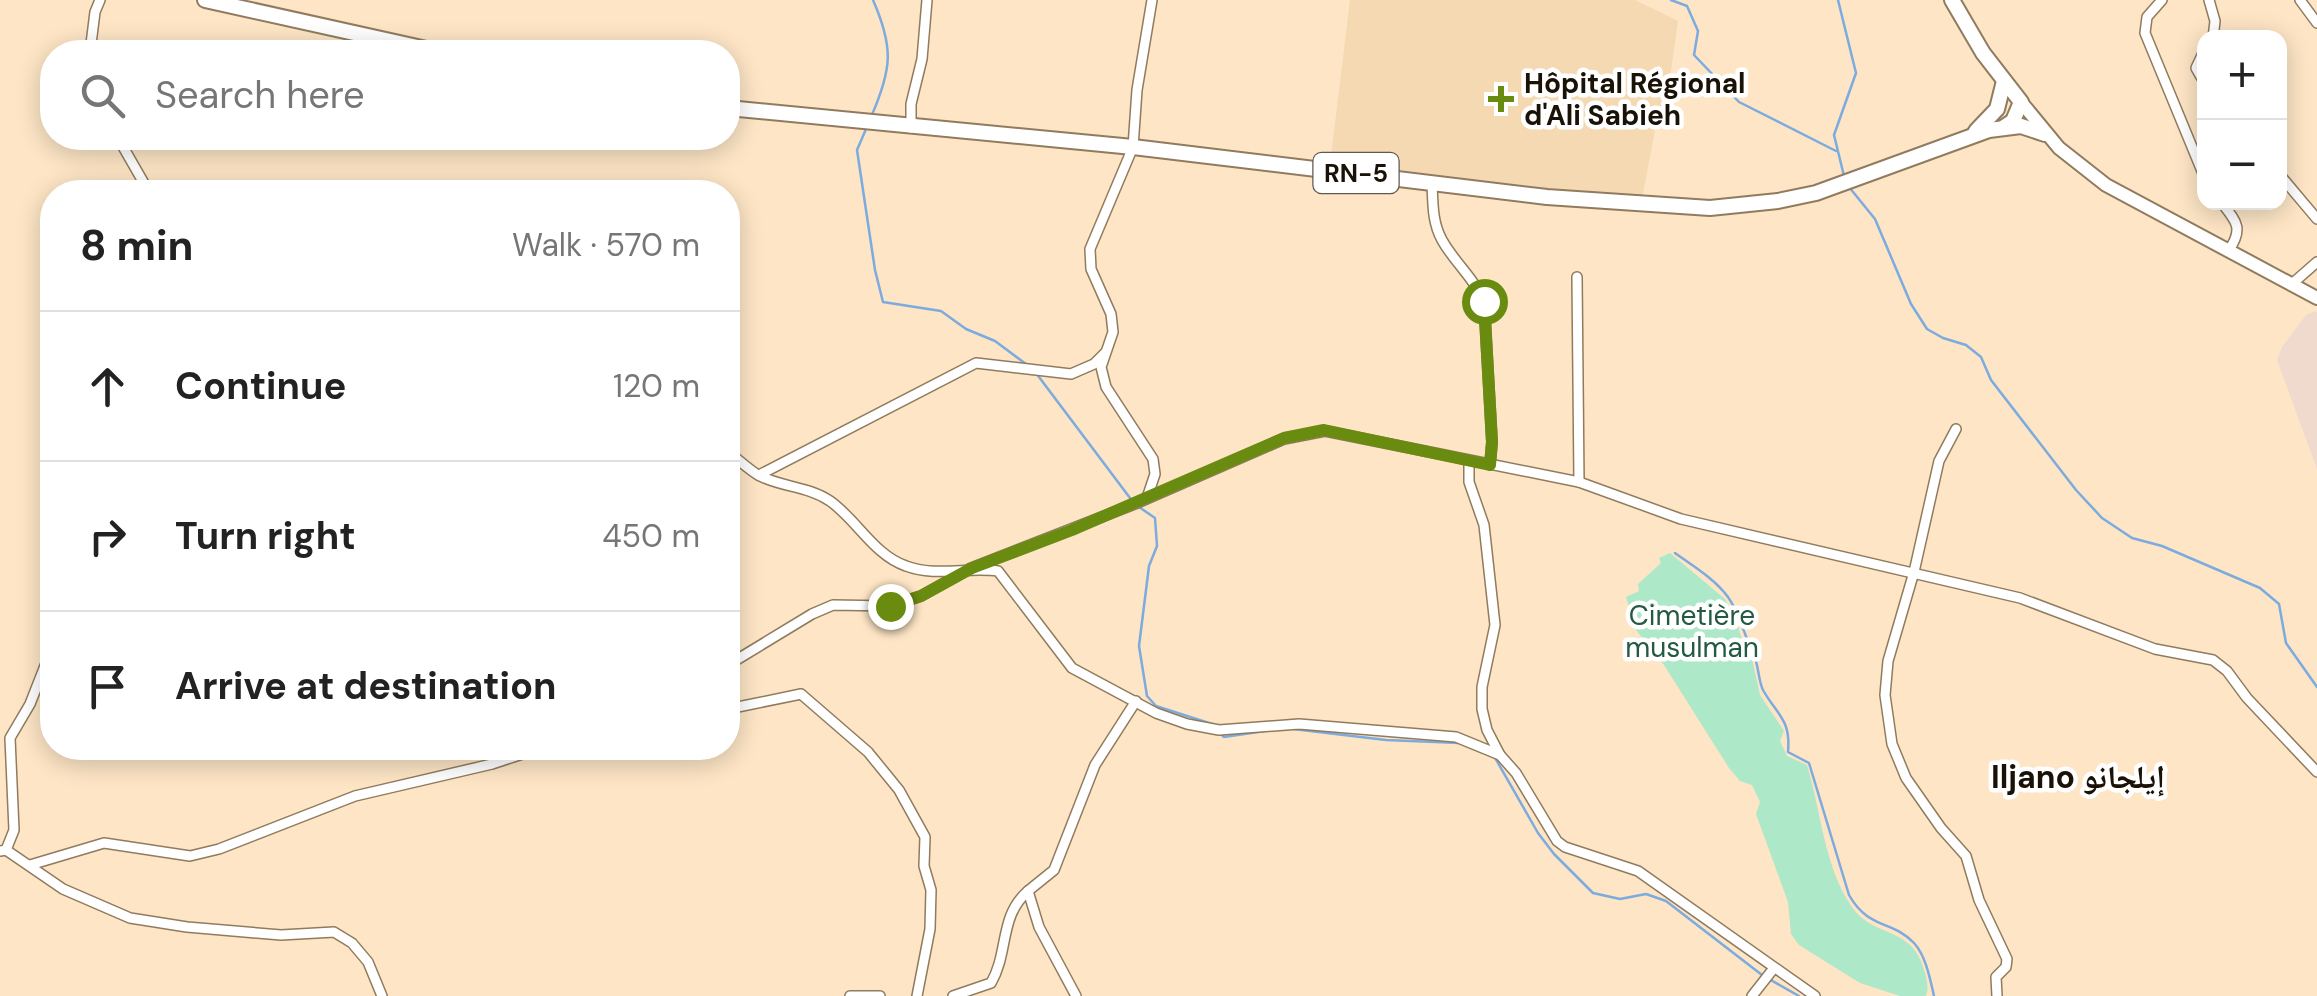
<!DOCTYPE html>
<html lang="en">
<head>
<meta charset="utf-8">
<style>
  :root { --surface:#fff; --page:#f2f2f2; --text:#222; --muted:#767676; --line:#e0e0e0 }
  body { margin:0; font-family:"DM Sans","Noto Naskh Arabic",sans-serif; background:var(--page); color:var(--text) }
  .controls { position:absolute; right:30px; top:30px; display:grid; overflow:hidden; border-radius:20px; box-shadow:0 5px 25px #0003 }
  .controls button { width:90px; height:90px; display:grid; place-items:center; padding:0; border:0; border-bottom:2px solid var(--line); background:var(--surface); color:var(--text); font:50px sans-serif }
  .stop { position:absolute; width:30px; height:30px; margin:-22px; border:8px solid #698b10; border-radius:50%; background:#fff }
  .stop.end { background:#698b10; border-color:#fff; box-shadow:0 2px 10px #0008 }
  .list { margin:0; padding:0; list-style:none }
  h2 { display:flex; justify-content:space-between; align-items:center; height:130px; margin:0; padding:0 40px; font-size:42px }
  h2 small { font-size:32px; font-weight:400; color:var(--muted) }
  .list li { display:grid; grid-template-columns:65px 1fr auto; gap:30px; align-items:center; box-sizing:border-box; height:150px; padding:0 40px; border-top:2px solid var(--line) }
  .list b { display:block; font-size:38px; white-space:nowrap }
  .list em { font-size:32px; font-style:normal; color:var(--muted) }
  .icon { flex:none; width:55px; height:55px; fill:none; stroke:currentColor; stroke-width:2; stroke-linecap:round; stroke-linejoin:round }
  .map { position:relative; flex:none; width:2317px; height:996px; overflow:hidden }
  .search { position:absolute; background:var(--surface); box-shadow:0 5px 25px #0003; left:40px; top:40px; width:700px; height:110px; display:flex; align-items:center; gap:25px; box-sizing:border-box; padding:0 35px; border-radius:40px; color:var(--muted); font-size:38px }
  .panel { position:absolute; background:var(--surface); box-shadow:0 5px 25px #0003; left:40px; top:180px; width:700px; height:580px; border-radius:40px }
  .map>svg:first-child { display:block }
</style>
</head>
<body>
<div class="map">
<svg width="2317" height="996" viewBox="0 0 2317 996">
  <rect width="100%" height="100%" fill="#fde5c5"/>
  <!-- built -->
  <polygon fill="#f5d9b3" points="1350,0 1635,0 1678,21 1669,85 1658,114 1642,199 1330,164"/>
  <!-- education -->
  <polygon fill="#f0dacd" points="2315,311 2317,312 2317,469 2277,360 2282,347 2306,315"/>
  <!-- green -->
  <path fill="#ade8c8" d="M1670 553 1725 599 1736 619 1744 647 1751 654 1760 695 1784 731 1780 741 1787 756 1807 765C1821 811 1824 867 1852 907 1875 940 1913 924 1925 973 1927 982 1929 987 1926 996H1900L1860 983 1799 945 1791 934 1788 902 1756 814 1760 802 1752 785 1740 781 1729 768 1664 665 1636 630 1626 597 1639 591 1638 584 1661 563 1659 558Z"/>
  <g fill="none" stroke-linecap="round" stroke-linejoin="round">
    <!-- stream -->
    <g stroke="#7cabdf" stroke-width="2.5">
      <polyline points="1671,0 1687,6 1698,31 1694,55 1739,102 1836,151"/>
      <polyline points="1838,0 1856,73 1834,135 1844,176"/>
      <path d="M871 117C892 69 894 48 873 0"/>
      <polyline points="866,129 857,150 875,270 883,302 941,311 966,329 995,341 1030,367"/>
      <polyline points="1849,187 1875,219 1911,304 1927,329 1943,338 1966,345 1981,357 1991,380 2076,490 2102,518 2132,538 2162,546 2260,588 2279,604 2286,643 2317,687"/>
      <polyline points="1036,373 1133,502"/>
      <polyline points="1139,507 1155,518 1157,546 1149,566 1139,646 1147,696 1156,706 1212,724"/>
      <path d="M1675 553C1693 566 1715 579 1728 597 1740 614 1744 635 1753 653 1759 665 1758 680 1763 690 1777 715 1791 719 1788 752L1809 763 1849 895C1869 930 1892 920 1914 943 1926 956 1930 979 1934 996"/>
      <polyline points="1293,729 1386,740 1459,743"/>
      <polyline points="1221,734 1224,737 1265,731"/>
      <polyline points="1494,756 1538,833 1554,854 1593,893 1620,899 1646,894 1666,901 1762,975"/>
      <polyline points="1769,979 1799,996"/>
    </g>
    <!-- minor casing -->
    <g stroke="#907b5e" stroke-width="12">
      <g id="minor">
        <polyline points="2162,0 2147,17 2145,33 2204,176"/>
        <polyline points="2209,0 2215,21 2213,38"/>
        <polyline points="2300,0 2317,23"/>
        <polyline points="2204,51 2196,68 2204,82"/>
        <polyline points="90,52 95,12 100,0"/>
        <polyline points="911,128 911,104 922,59 927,0"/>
        <polyline points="118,138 149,192"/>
        <polyline points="2280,175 2317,219"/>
        <path d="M1432 183C1433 203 1432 222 1442 240 1454 262 1474 278 1484 301L1492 442 1490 465"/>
        <path d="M2221 202C2236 221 2244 228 2229 250"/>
        <polyline points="1577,277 1579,482"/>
        <polyline points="2293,283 2317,262"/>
        <polyline points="1956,429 1939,461 1914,572 1888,661 1885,695 1892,744 1906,778 1941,828 1966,856 1979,900 2007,959 2006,967 1996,977 1997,996"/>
        <path d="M728 451C737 459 747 468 758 475 780 487 808 486 830 501 857 520 874 555 906 566 935 577 967 567 998 571L1072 668 1156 713 1187 724 1219 730 1299 724 1456 737 1500 755 1487 730 1482 709V687L1495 625 1484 525 1469 482V462"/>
        <polyline points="759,475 976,363 1071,374 1094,364 1105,353"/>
        <polyline points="1147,498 1155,474 1153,459 1106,387 1101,367 1113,332 1111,314 1091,269 1090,249 1133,147 1137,90 1152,0"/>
        <polyline points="728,665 812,614 833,605 890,606 921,596 971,568 1135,504 1284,439 1325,431 1579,482 1681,519 2020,598 2155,649 2213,660 2227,671 2247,698 2317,772"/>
        <polyline points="728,709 801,694 868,752 899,790 925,837 924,866 931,890 930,929 917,996"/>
        <polyline points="1500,755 1516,773 1557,841 1565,847 1638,871 1815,996"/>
        <polyline points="6,850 63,889 130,918 187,927 281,935 334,932 352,943 368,962 382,996"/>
        <polyline points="0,851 6,850 14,830 10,738 30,704 52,648"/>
        <polyline points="30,865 104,843 190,856 219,849 355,796 492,764 541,748"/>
        <polyline points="850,996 880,996"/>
        <path d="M953 996 991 983C1009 952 999 916 1028 891"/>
        <polyline points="1076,996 1039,927 1028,891 1054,870 1095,765 1136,701"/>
        <polyline points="1752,996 1774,968"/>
      </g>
    </g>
    <!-- secondary casing -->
    <g stroke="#907b5e" stroke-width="16">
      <polyline id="secondary" points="2021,102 2059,148 2106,185 2317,298"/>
    </g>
    <!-- primary casing -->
    <g stroke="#907b5e" stroke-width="18">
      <g id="primary">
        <polyline points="205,0 440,52"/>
        <polyline points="1952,0 1983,53 2021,102 2013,121 2004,127"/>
        <polyline points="728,108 1133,147 1547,197 1710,208 1778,201 1816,193 1989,130 2021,126 2045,134"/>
        <polyline points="1976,131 1997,109 2004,81"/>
      </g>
    </g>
    <!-- minor -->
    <use href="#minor" stroke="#fff" stroke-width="9"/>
    <!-- secondary -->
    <use href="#secondary" stroke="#fff" stroke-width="12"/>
    <!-- primary -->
    <use href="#primary" stroke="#fff" stroke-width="14"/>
  </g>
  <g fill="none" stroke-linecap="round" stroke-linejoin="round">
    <!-- route -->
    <polyline stroke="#698b10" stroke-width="12" points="890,606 921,596 972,568 1072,530 1284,438 1324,430 1490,465 1492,442 1484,301"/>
  </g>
  <!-- markers -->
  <path fill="#698b10" stroke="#fff" stroke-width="4" d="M1496 84h10v10h10v10h-10v10h-10v-10h-10v-10h10z"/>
  <g text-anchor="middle" stroke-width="9" stroke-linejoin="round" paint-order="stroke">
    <!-- shield labels -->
    <rect fill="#fff" stroke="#5f5951" stroke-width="2.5" x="1313.5" y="153" width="85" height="40" rx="8"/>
    <g font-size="25" font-weight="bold" fill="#1a1207">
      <text x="1356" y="182">RN-5</text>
    </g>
    <!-- poi labels -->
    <g font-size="28" font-weight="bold" fill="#1a1207" stroke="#fff" text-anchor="start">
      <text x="1524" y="93">Hôpital Régional<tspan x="1524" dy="32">d'Ali Sabieh</tspan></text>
    </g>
    <!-- park labels -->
    <g font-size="28" fill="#245a41" stroke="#fff">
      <text x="1692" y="625">Cimetière<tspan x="1692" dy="32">musulman</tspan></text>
    </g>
    <!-- quarter labels -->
    <g font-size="32" font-weight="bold" fill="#1a1207" stroke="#fff">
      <text x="2078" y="788">Iljano إيلجانو</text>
    </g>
  </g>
</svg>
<div class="controls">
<button>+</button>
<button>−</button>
</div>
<div class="stop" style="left:1484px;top:301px"></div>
<div class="stop end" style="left:890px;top:606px"></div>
<div class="search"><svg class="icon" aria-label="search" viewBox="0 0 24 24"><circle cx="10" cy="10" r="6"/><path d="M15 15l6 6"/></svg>Search here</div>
<section class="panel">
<h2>8 min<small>Walk · 570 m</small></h2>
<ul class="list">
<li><svg class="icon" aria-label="ahead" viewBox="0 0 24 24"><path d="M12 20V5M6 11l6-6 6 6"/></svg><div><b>Continue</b></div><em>120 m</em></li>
<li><svg class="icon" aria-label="right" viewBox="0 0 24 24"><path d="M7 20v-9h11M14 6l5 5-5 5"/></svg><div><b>Turn right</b></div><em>450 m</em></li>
<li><svg class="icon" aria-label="arrive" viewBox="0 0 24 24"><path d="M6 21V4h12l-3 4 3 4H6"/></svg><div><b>Arrive at destination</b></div></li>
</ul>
</section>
</div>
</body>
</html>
